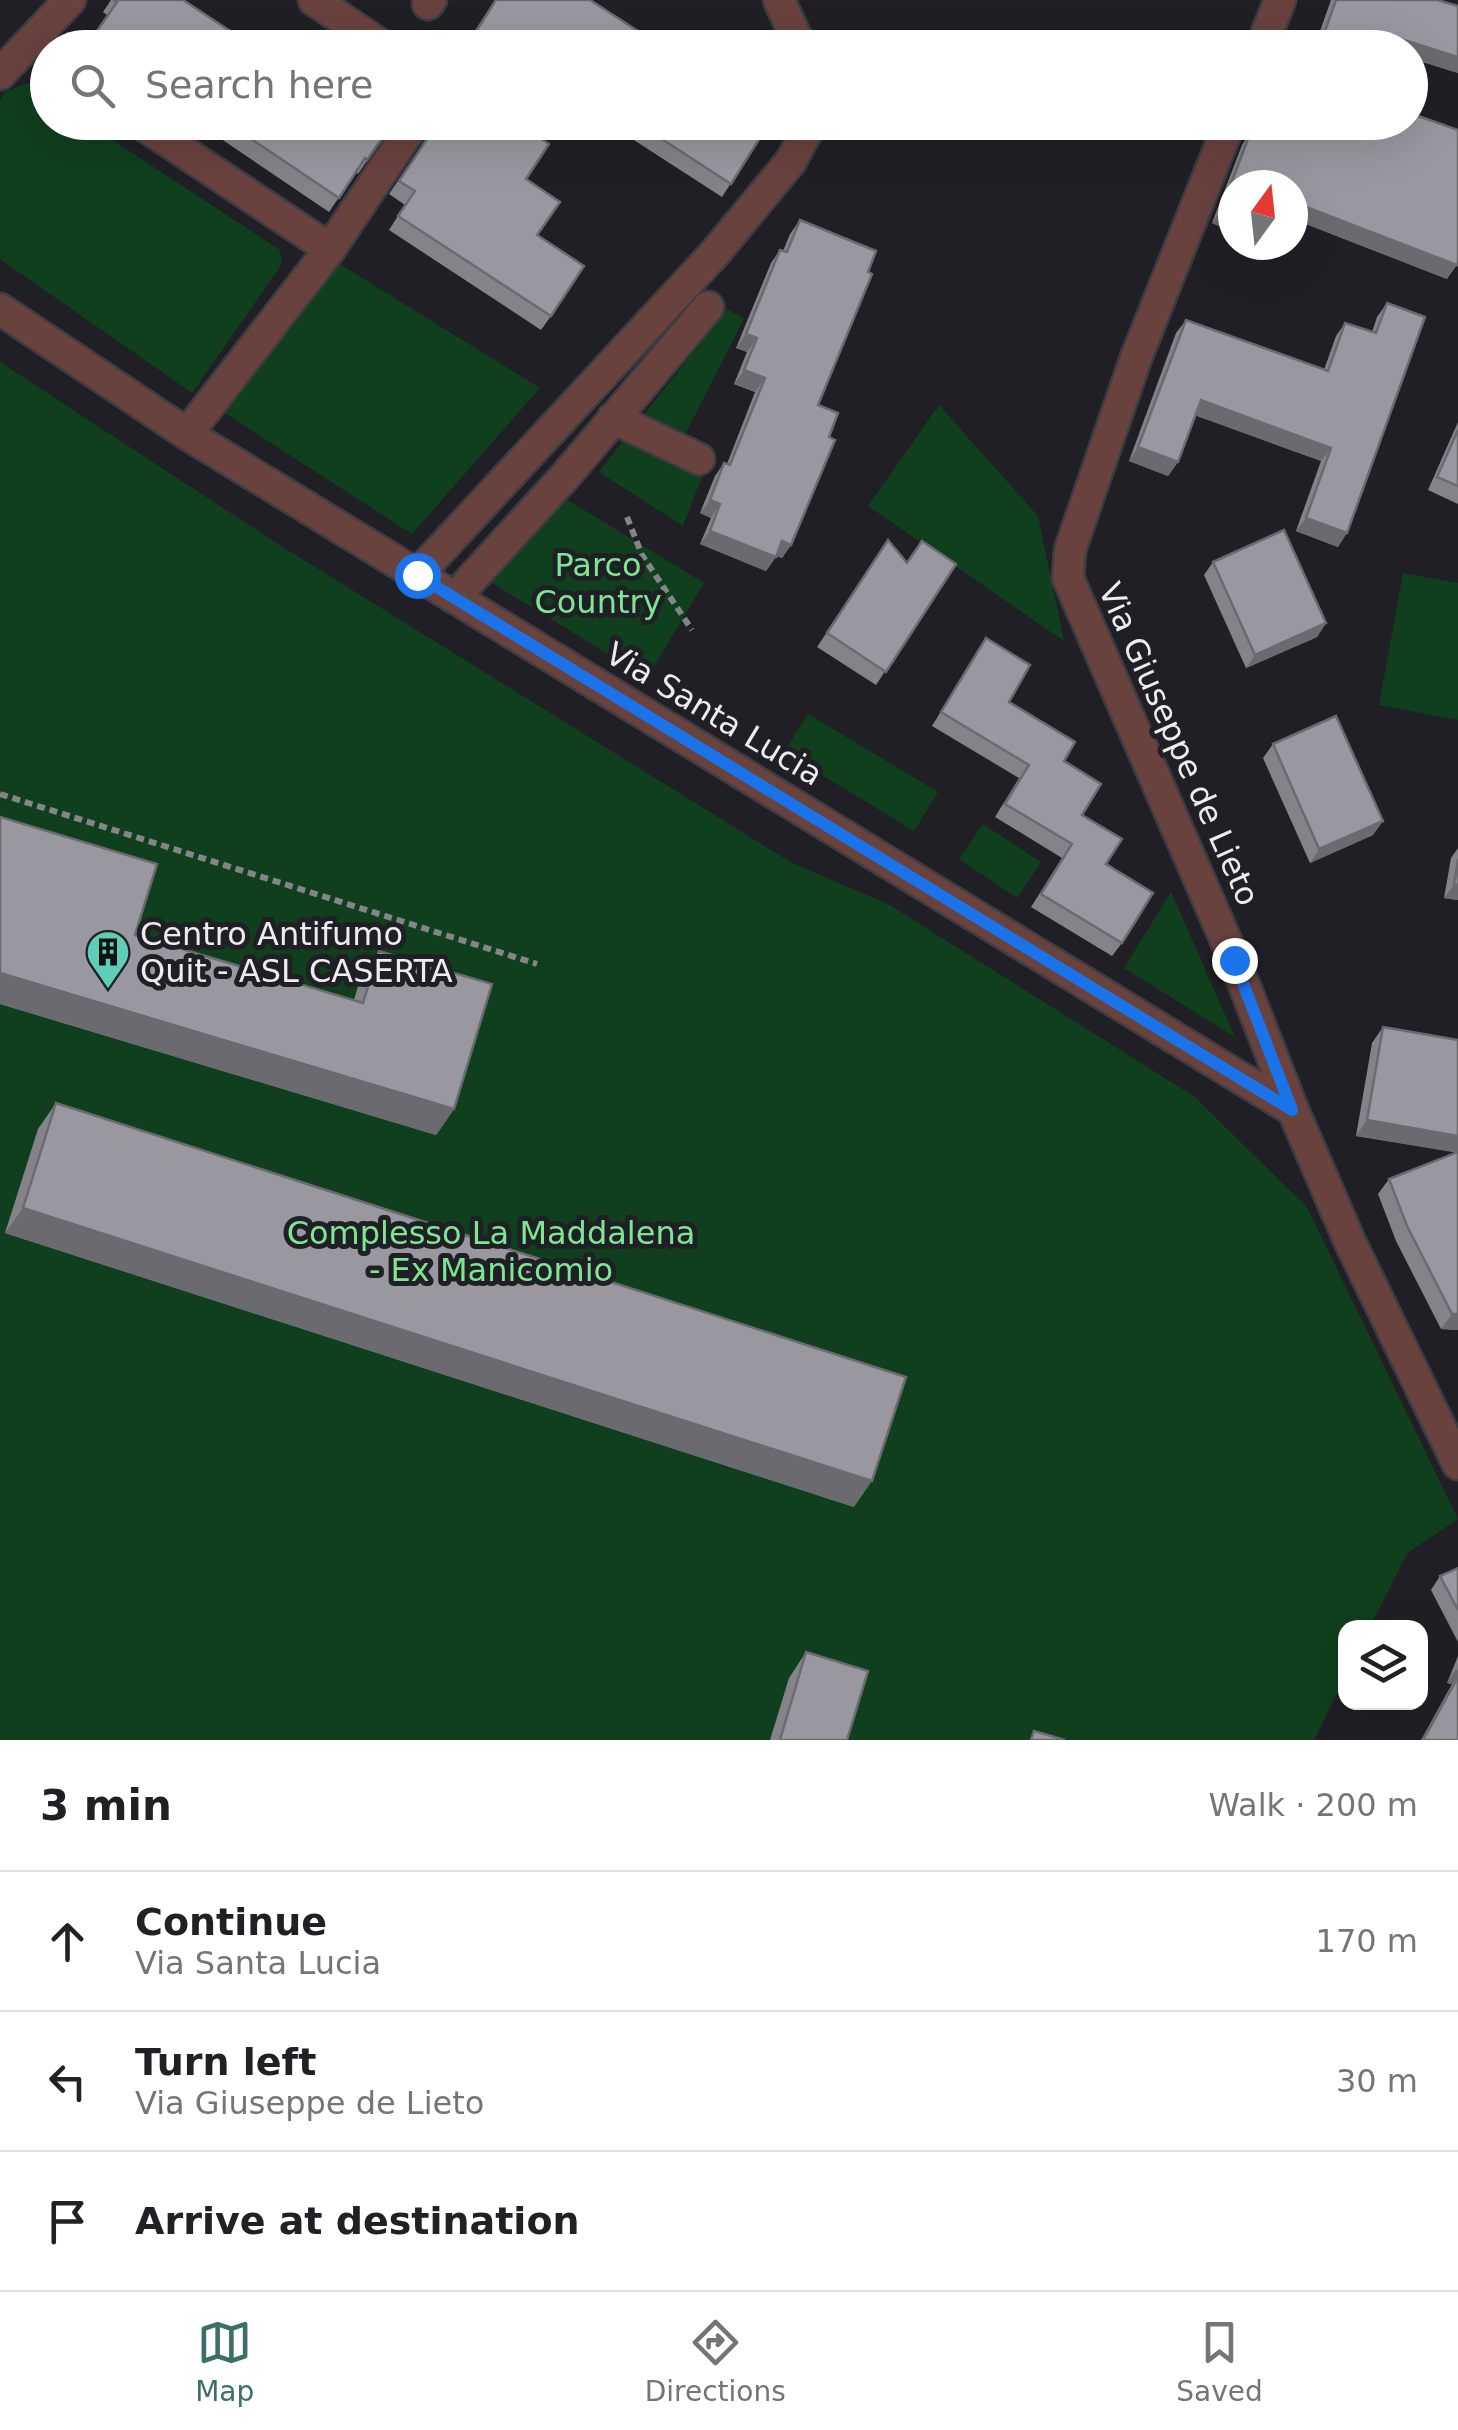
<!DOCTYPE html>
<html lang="en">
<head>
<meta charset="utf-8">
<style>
  :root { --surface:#fff; --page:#f2f2f2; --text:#202124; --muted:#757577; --line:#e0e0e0; --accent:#3c6f67 }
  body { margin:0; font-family:"DejaVu Sans",sans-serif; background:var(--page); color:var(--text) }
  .controls { position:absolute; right:30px; bottom:30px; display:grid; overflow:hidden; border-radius:20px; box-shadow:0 10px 40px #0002 }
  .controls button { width:90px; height:90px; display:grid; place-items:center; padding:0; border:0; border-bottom:2px solid var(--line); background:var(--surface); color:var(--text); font:50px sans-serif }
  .compass { position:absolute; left:1218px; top:170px; width:90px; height:90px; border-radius:50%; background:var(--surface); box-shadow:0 10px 40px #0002; rotate:15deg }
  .stop { position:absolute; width:30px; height:30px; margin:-22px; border:8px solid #1a73e8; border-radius:50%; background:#fff }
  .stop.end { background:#1a73e8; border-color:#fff; box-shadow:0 2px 10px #0008 }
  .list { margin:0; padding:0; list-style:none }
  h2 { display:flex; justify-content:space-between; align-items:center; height:130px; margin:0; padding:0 40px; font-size:42px }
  h2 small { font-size:32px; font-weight:400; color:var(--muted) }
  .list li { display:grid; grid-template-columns:65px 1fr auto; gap:30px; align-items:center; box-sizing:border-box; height:140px; padding:0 40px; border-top:2px solid var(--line) }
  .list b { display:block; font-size:38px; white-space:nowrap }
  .list p { margin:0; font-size:32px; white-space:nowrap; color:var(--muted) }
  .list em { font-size:32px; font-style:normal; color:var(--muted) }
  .icon { flex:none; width:55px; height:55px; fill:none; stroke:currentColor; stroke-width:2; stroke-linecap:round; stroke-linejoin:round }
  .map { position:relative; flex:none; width:1458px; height:1740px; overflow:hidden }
  .search { position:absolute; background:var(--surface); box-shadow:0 10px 40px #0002; left:30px; right:30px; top:30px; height:110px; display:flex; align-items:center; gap:25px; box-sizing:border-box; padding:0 35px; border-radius:55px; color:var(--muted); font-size:38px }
  .sheet { height:550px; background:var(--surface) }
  nav { display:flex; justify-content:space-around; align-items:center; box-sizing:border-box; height:140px; border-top:2px solid var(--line); background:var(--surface); font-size:28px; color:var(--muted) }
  nav a { display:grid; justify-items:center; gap:5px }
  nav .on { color:var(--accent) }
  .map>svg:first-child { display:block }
</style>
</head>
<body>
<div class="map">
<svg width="1458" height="1740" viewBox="0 0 1458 1740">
  <rect width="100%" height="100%" fill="#201f25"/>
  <!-- green -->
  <g fill="#0f3f1c">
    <polygon points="27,83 47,97 48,122 87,123 280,250 282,264 192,393 0,259 0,100 5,92"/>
    <polygon points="338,263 540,388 412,534 223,412"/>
    <polygon points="727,309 744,319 673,458 703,474 683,526 599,472"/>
    <polygon points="0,362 278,544 792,863 888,904 1195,1097 1307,1207 1458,1519 1407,1553 1370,1627 1346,1628 1345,1677 1314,1740 0,1740"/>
    <polygon points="939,405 1038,516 1064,641 868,506"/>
    <polygon points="566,499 704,583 647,678 489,581"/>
    <polygon points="1403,573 1458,583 1458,720 1379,705"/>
    <polygon points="808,714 938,792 914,831 784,752"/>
    <polygon points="983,824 1041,862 1017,898 959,859"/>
    <polygon points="1171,892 1235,1037 1124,968"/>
  </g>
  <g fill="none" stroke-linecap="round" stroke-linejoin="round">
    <!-- street casing -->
    <g stroke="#3d3c42" stroke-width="35">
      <g id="street">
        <polyline points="314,0 385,48"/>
        <polyline points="779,0 801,48"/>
        <polyline points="428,4 431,0"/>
        <polyline points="1261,48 1280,0"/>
        <polyline points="0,74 70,0"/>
        <polyline points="139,122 330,249"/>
        <polyline points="1230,122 1136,358 1070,550 1068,578 1234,959 1293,1110 1350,1242 1458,1464"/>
        <polyline points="0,309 187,434 1293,1110"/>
        <polyline points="613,418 699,459"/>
        <polyline points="187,434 330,249 415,122"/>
        <polyline points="417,575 715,253 791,161 812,122"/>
        <polyline points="467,584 568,473 708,307"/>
      </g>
    </g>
    <!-- path -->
    <g stroke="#848489" stroke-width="6" stroke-dasharray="8 5" stroke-linecap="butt">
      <polyline points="627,517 642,555 692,630"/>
      <polyline points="0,794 537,964"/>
    </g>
    <!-- street -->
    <use href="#street" stroke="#69423e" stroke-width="30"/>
  </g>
  <!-- wall -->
  <g fill="#84838a">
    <polygon points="111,0 183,0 256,48 85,48 107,15 103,12"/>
    <polygon points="495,0 664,48 473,48 467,43"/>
    <polygon points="1331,0 1437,0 1458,6 1458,73 1410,58 1410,48 1314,48"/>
    <polygon points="196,122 393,122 358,174 356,172 329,212"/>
    <polygon points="606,122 770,122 722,197"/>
    <polygon points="1269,122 1410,122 1447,279 1293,219 1293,185 1233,232 1212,223 1242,145 1251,131 1263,136"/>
    <polygon points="433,130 526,179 551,316 541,330 389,230 405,205 389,194"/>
    <polygon points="800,220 818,405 829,437 791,545 782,558 776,556 766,571 700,544 711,518 700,513 715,476 724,463 727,464 755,392 734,384 747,352 736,348 771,263 780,250 783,251 790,234"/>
    <polygon points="1387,303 1338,547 1296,531 1321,461 1195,415 1178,462 1168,476 1129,461 1176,333 1186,320 1324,370 1336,336 1345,323 1372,332 1377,317"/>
    <polygon points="1458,422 1458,504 1428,490"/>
    <polygon points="888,540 907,562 956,564 876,685 817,647"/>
    <polygon points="1213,562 1326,623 1317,637 1246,668 1204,575"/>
    <polygon points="986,638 1009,702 1064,761 1082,815 1106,864 1122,943 1112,956 1031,907 1062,858 995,817 1019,778 932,726"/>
    <polygon points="1273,744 1373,835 1310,863 1263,758"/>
    <polygon points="0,817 135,935 354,1000 361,976 379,951 454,1109 436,1135 0,1004"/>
    <polygon points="1458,848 1458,900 1444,898 1451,858"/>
    <polygon points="1383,1027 1458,1040 1458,1330 1441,1329 1396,1241 1378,1194 1389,1179 1456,1152 1356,1136 1372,1043"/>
    <polygon points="56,1103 854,1507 5,1233 38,1129"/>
    <polygon points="1458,1568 1458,1642 1431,1590 1440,1576"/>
    <polygon points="806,1652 847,1740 770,1740 789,1678"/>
    <polygon points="1458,1656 1458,1740 1421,1740 1452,1684 1447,1683"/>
  </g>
  <!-- shaded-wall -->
  <g fill="#6b6a71">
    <polygon points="1379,32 1458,57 1458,73 1410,58 1410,48 1376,48 1369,45"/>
    <polygon points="1293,202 1457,265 1447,279 1293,219"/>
    <polygon points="1221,210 1233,214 1233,232 1212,223"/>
    <polygon points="746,334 757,338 747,352 736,348"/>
    <polygon points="744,370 765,378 755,392 734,384"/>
    <polygon points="1201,400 1331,448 1321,461 1191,414"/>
    <polygon points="1138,447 1178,462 1168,476 1129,461"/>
    <polygon points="710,500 720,504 711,518 700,513"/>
    <polygon points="1306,518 1347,533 1338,547 1296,531"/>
    <polygon points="710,531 776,557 766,571 700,544"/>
    <polygon points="782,541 791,545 782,558 773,554"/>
    <polygon points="1326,623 1317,637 1246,668 1255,655"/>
    <polygon points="1383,821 1373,835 1310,863 1319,849"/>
    <polygon points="1454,884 1458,885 1458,900 1444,898"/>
    <polygon points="0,973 454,1109 436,1135 0,1004"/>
    <polygon points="1367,1120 1458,1136 1458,1153 1356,1136"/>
    <polygon points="23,1208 872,1481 854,1507 5,1233"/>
    <polygon points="1452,1314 1458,1314 1458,1330 1441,1329"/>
    <polygon points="1456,1669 1458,1670 1458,1676 1452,1684 1447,1683"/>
  </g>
  <!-- building -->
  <g fill="#9998a1" stroke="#6b6a71" stroke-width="2.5">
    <polygon points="114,0 183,0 256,48 115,48 95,34 117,2"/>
    <polygon points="496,0 590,0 664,48 504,48 477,30"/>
    <polygon points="1336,0 1437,0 1458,6 1458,57 1379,32 1373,48 1319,48"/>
    <polygon points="1410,113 1458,130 1458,262 1457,265 1293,202 1293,185 1233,185 1233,214 1221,210 1251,131 1266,137 1273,122 1410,122"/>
    <polygon points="226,122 393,122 367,160 365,158 339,198"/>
    <polygon points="454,122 516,122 549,144 526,179 560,202 537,235 584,266 551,316 398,216 415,191 399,181 433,130 444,137"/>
    <polygon points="636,122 770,122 731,184"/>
    <polygon points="800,220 876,251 868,272 872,274 818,405 838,413 829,437 835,440 791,545 782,541 776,557 710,531 720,504 710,500 724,463 730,465 765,378 744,370 757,338 746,334 780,250 787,252"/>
    <polygon points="1387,303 1425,317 1347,533 1306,518 1331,448 1201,400 1178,462 1138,447 1186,320 1328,371 1345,323 1376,333"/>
    <polygon points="1458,430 1458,486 1437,477"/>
    <polygon points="1284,530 1326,623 1255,655 1213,562"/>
    <polygon points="888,540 907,563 922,541 956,564 886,672 827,633"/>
    <polygon points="986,638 1030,665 1009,702 1075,742 1064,761 1101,784 1082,815 1122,839 1106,864 1153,893 1122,943 1041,894 1072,844 1005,804 1029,765 941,712"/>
    <polygon points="1336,716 1383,821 1319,849 1273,744"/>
    <polygon points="0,817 157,864 135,935 363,1003 379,951 492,984 454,1109 0,973"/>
    <polygon points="1458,859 1458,885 1454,884"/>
    <polygon points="1383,1027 1458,1040 1458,1136 1367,1120"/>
    <polygon points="56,1103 906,1377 872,1481 23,1208"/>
    <polygon points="1458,1152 1458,1314 1452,1314 1407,1226 1389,1179"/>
    <polygon points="1458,1568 1458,1610 1440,1576"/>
    <polygon points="806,1652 868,1671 847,1740 780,1740"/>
    <polygon points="1458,1677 1458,1740 1423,1740"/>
    <polygon points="1034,1731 1065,1740 1031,1740"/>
  </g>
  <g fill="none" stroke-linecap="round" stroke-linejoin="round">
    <!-- route -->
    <polyline stroke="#1a73e8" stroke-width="12" points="417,575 1292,1110 1234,960"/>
  </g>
  <!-- icons -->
  <defs>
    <g id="building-pin" transform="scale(2.25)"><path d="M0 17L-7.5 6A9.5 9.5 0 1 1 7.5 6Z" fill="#5eceb8" stroke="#201f25"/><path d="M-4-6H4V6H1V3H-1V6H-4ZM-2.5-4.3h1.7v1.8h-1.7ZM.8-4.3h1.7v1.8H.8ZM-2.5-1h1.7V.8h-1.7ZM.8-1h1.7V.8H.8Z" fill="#111"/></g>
  </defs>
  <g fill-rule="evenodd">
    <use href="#building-pin" x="108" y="952"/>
  </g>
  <g text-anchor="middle" stroke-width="10" stroke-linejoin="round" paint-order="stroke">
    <!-- park labels -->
    <g font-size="32" fill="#7de693" stroke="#201f25">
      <text x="598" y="576">Parco<tspan x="598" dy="37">Country</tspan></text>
      <text x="491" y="1244">Complesso La Maddalena<tspan x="491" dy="37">- Ex Manicomio</tspan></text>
    </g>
    <!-- street labels -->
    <g font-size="32" fill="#ededf1" stroke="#201f25">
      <text transform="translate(714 714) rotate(31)" y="11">Via Santa Lucia</text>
      <text transform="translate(1179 744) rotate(66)" y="11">Via Giuseppe de Lieto</text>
    </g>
    <!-- poi labels -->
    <g font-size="32" fill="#ededf1" stroke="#201f25" text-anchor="start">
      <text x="140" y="945">Centro Antifumo<tspan x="140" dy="37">Quit - ASL CASERTA</tspan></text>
    </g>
  </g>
</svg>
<div class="controls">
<button><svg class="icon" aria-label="layers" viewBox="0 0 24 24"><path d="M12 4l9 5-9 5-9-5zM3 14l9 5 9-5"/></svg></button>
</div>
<svg class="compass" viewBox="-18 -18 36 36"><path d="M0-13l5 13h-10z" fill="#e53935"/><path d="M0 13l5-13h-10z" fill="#757577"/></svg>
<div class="stop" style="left:417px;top:575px"></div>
<div class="stop end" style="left:1234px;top:960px"></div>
<div class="search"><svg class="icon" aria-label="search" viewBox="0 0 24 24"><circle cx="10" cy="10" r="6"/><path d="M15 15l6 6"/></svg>Search here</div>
</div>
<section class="sheet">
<h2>3 min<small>Walk · 200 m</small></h2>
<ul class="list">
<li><svg class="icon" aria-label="ahead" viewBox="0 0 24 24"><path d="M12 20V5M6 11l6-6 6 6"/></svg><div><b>Continue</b><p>Via Santa Lucia</p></div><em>170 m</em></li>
<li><svg class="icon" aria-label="left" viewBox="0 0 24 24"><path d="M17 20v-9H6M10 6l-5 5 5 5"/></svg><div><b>Turn left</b><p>Via Giuseppe de Lieto</p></div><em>30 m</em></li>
<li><svg class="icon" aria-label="arrive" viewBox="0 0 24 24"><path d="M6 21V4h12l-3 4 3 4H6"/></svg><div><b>Arrive at destination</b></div></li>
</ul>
</section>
<nav>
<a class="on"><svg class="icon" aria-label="map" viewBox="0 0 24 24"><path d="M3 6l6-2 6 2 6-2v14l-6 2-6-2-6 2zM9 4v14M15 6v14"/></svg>Map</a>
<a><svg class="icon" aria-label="directions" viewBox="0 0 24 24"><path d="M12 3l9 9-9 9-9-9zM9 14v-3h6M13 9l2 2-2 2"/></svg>Directions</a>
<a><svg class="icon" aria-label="saved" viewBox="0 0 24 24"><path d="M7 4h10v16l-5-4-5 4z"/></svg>Saved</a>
</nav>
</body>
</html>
